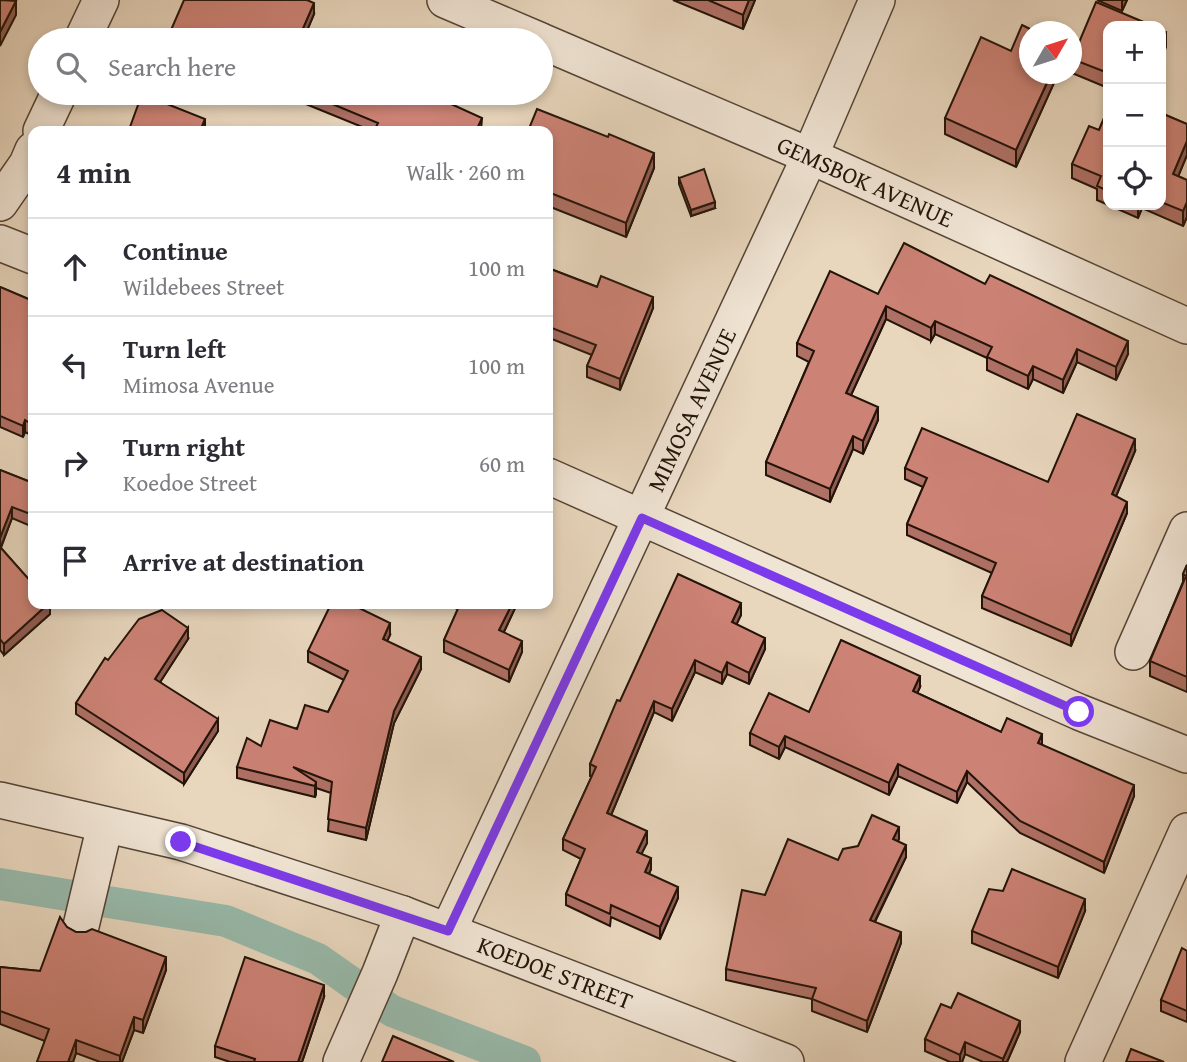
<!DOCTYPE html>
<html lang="en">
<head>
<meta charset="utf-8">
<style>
  :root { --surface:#fff; --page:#f2f2f3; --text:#2b2b33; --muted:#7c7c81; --line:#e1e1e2 }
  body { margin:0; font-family:"Gentium Book Plus",serif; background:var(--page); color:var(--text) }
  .controls { position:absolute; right:21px; top:21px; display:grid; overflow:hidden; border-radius:14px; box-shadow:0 4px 10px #0003 }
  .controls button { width:63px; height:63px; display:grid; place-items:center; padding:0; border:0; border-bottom:2px solid var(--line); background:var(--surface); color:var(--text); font:35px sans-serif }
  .compass { position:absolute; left:1019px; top:21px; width:63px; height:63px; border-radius:50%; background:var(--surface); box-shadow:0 4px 10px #0003; rotate:51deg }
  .stop { position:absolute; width:21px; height:21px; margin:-16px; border:5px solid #7c3aed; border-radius:50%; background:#fff }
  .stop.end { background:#7c3aed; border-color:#fff; box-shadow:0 2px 7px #0008 }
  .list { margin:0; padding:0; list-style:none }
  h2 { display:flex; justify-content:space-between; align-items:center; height:91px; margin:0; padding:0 28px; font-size:30px }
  h2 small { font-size:23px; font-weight:400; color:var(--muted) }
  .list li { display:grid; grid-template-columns:46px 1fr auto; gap:21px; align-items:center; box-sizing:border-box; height:98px; padding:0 28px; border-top:2px solid var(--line) }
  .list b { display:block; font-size:26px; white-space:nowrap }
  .list p { margin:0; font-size:23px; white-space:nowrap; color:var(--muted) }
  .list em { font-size:23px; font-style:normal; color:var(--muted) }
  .icon { flex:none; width:38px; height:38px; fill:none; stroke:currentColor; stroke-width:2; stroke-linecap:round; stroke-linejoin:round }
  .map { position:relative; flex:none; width:1187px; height:1062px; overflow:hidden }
  .search { position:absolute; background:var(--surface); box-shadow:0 4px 10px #0003; left:28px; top:28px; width:525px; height:77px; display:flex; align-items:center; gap:18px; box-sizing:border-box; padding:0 24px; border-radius:38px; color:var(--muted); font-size:26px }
  .panel { position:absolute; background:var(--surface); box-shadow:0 4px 10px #0003; left:28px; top:126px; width:525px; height:483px; border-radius:14px }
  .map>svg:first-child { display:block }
</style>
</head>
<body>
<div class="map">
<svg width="1187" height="1062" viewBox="0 0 1187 1062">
  <rect width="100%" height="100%" fill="#e8d6bd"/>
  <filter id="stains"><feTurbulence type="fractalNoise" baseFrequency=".00286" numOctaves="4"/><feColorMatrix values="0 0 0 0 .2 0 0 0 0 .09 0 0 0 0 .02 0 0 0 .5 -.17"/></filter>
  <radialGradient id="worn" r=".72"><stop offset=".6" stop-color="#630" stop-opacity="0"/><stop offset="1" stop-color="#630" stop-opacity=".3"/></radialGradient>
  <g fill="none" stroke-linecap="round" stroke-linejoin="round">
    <!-- canal -->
    <g stroke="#98baab" stroke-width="32">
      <polyline points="0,884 79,897"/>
      <polyline points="102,901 226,921 318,959 392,1011 525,1062"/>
    </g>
    <!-- minor casing -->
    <g stroke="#544435" stroke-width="38">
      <g id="minor">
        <polyline points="445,0 539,40"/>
        <polyline points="82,40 101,0"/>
        <polyline points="541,41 810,156 1187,326"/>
        <polyline points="41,131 59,93"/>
        <polyline points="0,203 27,164 33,150"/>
        <polyline points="0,243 33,256"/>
        <polyline points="548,476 1079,712 1187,755"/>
        <polyline points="1133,652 1187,530"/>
        <polyline points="0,800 181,842 403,914 786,1062"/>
        <polyline points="81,926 105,825"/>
        <polyline points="448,931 810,156 877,0"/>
        <polyline points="341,1062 380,973 403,914"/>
        <polyline points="1083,1062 1187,831"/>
      </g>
    </g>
    <!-- minor -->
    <use href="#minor" stroke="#f0e4d4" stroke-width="35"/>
  </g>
  <!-- wall -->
  <g fill="#af7065" stroke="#231308" stroke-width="2">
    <polygon points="673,0 755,0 743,29"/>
    <polygon points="1097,0 1127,0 1122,11"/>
    <polygon points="314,14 303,40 171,40 171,30"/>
    <polygon points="1108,26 1108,88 1072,73 1072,59"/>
    <polygon points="1030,74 1058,74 1016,167 945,134 945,118"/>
    <polygon points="296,93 460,93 455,106 482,129 481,131 372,131 296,100"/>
    <polygon points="1108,109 1108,205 1161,205 1161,113 1187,124 1187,155 1178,176 1187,180 1187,217 1183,226 1142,208 1138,218 1097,200 1097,189 1072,178 1072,164 1099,130"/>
    <polygon points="548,131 654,168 626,237 548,206"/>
    <polygon points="679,178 715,208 691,216 679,184"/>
    <polygon points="548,268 653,308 620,390 587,377 587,366 592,355 552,339 548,349"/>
    <polygon points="985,284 1128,354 1116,380 1077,362 1063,393 1033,379 1028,389 987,370 987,358 935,334 931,341 886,319 851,395 878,420 863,454 853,449 830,502 766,475 766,462 809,362 797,356 797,343 878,294"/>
    <polygon points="0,287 33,301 33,436 25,432 23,437 0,427"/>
    <polygon points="1135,451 1116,496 1127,513 1071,646 982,608 982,596 992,573 907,535 907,524 923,487 905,479 905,468 1048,482"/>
    <polygon points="0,470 33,483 33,527 12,518 1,548 50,604 50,614 4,655 0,650"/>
    <polygon points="1187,565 1187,692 1150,676 1150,661 1183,582 1183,574"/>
    <polygon points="442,604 517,604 504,632 522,652 509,682 444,652 444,640 458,609"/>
    <polygon points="741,615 736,624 765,649 749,684 727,674 722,684 695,672 672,721 654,712 611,815 647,843 641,854 651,869 649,874 678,898 660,939 611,917 610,926 566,905 566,894 581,859 563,850 563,839 592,776 590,776 590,764 620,701"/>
    <polygon points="390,635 387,641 421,669 394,723 366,840 328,831 331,793 316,788 316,794 315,797 237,778 237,767 261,746 328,712 344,680 308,662 308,651"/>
    <polygon points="188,639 160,682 218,731 184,784 76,714 76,703 108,660"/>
    <polygon points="920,687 917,693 1001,732 1042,745 1134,796 1104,873 1020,833 967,782 957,803 898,776 889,795 785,747 779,759 750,745 750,733 809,712"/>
    <polygon points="899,839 897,841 906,857 875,922 901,943 867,1032 812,1011 812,999 726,980 726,969 765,895"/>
    <polygon points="1085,911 1058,978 972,943 972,931"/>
    <polygon points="67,927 76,932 166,970 143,1033 134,1030 122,1062 100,1062 76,1053 73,1062 37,1062 45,1041 0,1024 0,967 40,971"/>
    <polygon points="1187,951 1187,1022 1161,1011 1161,1000"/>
    <polygon points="324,997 302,1062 230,1062 215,1057 215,1046"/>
    <polygon points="951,1008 1020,1032 1007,1062 983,1062 965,1054 962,1062 950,1062 925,1051 925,1039"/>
  </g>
  <!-- shaded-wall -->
  <g fill="#8f5b52" stroke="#231308" stroke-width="2">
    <polygon points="749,0 755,0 743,29 743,15"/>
    <polygon points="1122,0 1127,0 1122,11"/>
    <polygon points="16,1 16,15 0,46 0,32"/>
    <polygon points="314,3 314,14 303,40 298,40"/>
    <polygon points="1166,32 1166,47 1161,60 1161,45"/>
    <polygon points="1051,74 1058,74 1016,167 1016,150"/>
    <polygon points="456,93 460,93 451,115 451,104"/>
    <polygon points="482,118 481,131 476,131"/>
    <polygon points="205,119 205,131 200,131"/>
    <polygon points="1187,141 1187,155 1173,189 1173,174"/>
    <polygon points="654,153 654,168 626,237 626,223"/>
    <polygon points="715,202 715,208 691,216 691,210"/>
    <polygon points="1187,202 1187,217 1183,226 1183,211"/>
    <polygon points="1138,205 1142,205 1142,208 1138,218"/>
    <polygon points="653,297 653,308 620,390 620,379"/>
    <polygon points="886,306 886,319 846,406 846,393"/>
    <polygon points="935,321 935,334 931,341 931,328"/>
    <polygon points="552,328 552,339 548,349 548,338"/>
    <polygon points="1128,341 1128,354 1116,380 1116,367"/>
    <polygon points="1077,349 1077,362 1063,393 1063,380"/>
    <polygon points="1033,366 1033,379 1028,389 1028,376"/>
    <polygon points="878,407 878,420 863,454 863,441"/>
    <polygon points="25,420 25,432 23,437 23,426"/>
    <polygon points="853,436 853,449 830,502 830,489"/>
    <polygon points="1135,439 1135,451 1112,506 1112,494"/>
    <polygon points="1127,502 1127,513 1071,646 1071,635"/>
    <polygon points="12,507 12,518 0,549 0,538"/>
    <polygon points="741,603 741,615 732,634 732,622"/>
    <polygon points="48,604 50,604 50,614 4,655 4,644"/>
    <polygon points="512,604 517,604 499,642 499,630"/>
    <polygon points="390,623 390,635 383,650 383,639"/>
    <polygon points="188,628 188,639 155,690 155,679"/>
    <polygon points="765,638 765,649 749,684 749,673"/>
    <polygon points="522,641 522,652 509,682 509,670"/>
    <polygon points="421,657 421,669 394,723 366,840 366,828 394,711"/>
    <polygon points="695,660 695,672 672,721 672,709"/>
    <polygon points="727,662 727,674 722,684 722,673"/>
    <polygon points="920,676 920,687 913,703 913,691"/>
    <polygon points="654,701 654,712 607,825 607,813"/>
    <polygon points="218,719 218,731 184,784 184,773"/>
    <polygon points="1042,734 1042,746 1038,743"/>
    <polygon points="785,736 785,747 779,759 779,747"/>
    <polygon points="898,764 898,776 889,795 889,783"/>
    <polygon points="967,771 967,782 957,803 957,792"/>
    <polygon points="316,782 316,794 315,797 315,786"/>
    <polygon points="1134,785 1134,796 1104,873 1104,862"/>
    <polygon points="899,827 899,839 893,851 893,839"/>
    <polygon points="647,831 647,843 637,863 637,852"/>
    <polygon points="906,845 906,857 870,931 870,920"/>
    <polygon points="651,858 651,869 645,883 645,872"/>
    <polygon points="678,887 678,898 660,939 660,927"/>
    <polygon points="1085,899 1085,911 1058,978 1058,967"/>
    <polygon points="901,932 901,943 867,1032 867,1021"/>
    <polygon points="166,957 166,970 143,1033 143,1020"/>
    <polygon points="324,985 324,997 302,1062 298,1062"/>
    <polygon points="134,1017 134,1030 122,1062 120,1062 120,1056"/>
    <polygon points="1020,1021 1020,1032 1007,1062 1003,1062 1003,1059"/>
    <polygon points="76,1040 76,1053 73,1062 68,1062"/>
    <polygon points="965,1042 965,1054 962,1062 960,1062 960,1055"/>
  </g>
  <!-- building -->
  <g fill="#cc8275" stroke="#231308" stroke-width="2">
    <polygon points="0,0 16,1 0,32"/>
    <polygon points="184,0 307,0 314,3 298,40 228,40 220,37 219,40 195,40 171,30"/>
    <polygon points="708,0 749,0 743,15"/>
    <polygon points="1096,2 1153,26 1108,26 1108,73 1072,59"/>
    <polygon points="1022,25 1036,32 1030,32 1030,74 1051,74 1016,150 945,118 981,37 1011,51"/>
    <polygon points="1161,30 1166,32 1161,45"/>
    <polygon points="306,93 456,93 451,104 482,118 476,131 374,131 378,123"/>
    <polygon points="142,94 205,119 200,131 131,131 132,128 130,127"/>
    <polygon points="537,109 608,137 609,134 654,153 626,223 548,192 548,131 528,131"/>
    <polygon points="1108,109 1108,191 1097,186 1101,176 1072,164 1089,126 1099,130"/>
    <polygon points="1161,113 1187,124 1187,141 1173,174 1187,180 1187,202 1183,211 1161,202"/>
    <polygon points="704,169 715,202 691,210 679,178"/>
    <polygon points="904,243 985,284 990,275 1128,341 1116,367 1077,349 1063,380 1033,366 1028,376 987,357 992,347 935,321 931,328 886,306 846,393 878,407 863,441 853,436 830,489 766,462 814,351 797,343 830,271 878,294"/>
    <polygon points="548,268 597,287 601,276 653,297 620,379 587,366 596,345 552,328 548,338"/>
    <polygon points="0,287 33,301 33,425 25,420 23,426 0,416"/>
    <polygon points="1077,414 1135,439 1112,494 1127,502 1071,635 982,596 996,563 907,524 927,478 905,468 922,428 1048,482"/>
    <polygon points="0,470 33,483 33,515 12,507 0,538"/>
    <polygon points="0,547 33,584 33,604 48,604 4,644 0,639"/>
    <polygon points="1187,565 1187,677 1150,661 1186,576 1183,574"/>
    <polygon points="678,574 741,603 732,622 765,638 749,673 727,662 722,673 695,660 672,709 654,701 607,813 647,831 637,852 651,858 645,872 678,887 660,927 611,905 610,914 566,894 585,849 563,839 596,767 590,764 617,700 620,701"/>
    <polygon points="331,604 351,604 390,623 383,639 421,657 394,711 366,828 328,819 332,782 293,767 316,782 315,786 237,767 247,738 261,746 270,720 297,729 305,705 328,712 348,671 308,651"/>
    <polygon points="460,604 512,604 499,630 522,641 509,670 444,640"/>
    <polygon points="162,610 188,628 155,679 218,719 184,773 76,703 105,658 108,660 139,619"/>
    <polygon points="841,640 920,676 913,691 1001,732 1007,718 1042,734 1038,743 1134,785 1104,862 1020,821 967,771 957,792 898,764 889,783 785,736 779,747 750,733 769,693 809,712"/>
    <polygon points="872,815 899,827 893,839 906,845 870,920 901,932 867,1021 812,999 816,988 726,969 742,890 765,895 788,839 838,860 843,849 858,846"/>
    <polygon points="1012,869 1085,899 1058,967 972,931 989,889 1003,891"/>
    <polygon points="60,917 67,927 76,932 86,932 92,929 166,957 143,1020 134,1017 120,1056 76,1040 68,1062 37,1062 49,1029 0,1011 0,967 40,971"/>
    <polygon points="1182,948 1187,951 1187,1011 1161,1000"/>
    <polygon points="245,957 324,985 298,1062 254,1062 255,1059 215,1046"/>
    <polygon points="958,993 1020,1021 1003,1059 965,1042 960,1055 925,1039 941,1004 951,1008"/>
    <polygon points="393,1036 454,1062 382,1062"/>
    <polygon points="1131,1049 1164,1062 1126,1062"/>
  </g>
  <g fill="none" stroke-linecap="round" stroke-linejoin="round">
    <!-- route -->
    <polyline stroke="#7c3aed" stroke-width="9" points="181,842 448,931 642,518 1079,712"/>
  </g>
  <g text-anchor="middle" stroke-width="5" stroke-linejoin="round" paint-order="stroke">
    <!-- street labels -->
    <g font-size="24" fill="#231308" stroke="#f0e4d4">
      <text transform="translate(865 182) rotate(24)" y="8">GEMSBOK AVENUE</text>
      <text transform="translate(692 410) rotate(-65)" y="8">MIMOSA AVENUE</text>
      <text transform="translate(555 973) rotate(21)" y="8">KOEDOE STREET</text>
    </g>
  </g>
  <rect width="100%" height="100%" filter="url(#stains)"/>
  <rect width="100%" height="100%" fill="url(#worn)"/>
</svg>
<div class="controls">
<button>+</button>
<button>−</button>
<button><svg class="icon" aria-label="locate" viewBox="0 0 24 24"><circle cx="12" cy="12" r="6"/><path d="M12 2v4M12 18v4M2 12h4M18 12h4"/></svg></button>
</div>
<svg class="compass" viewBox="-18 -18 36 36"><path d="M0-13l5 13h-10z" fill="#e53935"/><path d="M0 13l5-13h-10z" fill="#7c7c81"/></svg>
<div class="stop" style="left:1079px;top:712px"></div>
<div class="stop end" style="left:181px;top:842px"></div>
<div class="search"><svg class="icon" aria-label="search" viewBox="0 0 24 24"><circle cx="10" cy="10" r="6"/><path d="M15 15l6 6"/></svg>Search here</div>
<section class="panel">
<h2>4 min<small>Walk · 260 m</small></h2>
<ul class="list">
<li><svg class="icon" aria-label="ahead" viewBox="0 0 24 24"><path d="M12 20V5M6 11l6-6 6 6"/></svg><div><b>Continue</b><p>Wildebees Street</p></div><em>100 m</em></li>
<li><svg class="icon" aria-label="left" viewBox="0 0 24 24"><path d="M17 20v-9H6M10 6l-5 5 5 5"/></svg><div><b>Turn left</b><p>Mimosa Avenue</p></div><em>100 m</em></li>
<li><svg class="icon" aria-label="right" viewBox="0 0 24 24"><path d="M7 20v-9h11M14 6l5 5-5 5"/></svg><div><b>Turn right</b><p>Koedoe Street</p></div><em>60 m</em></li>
<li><svg class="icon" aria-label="arrive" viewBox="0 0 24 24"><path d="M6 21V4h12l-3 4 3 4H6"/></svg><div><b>Arrive at destination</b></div></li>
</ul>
</section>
</div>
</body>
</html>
